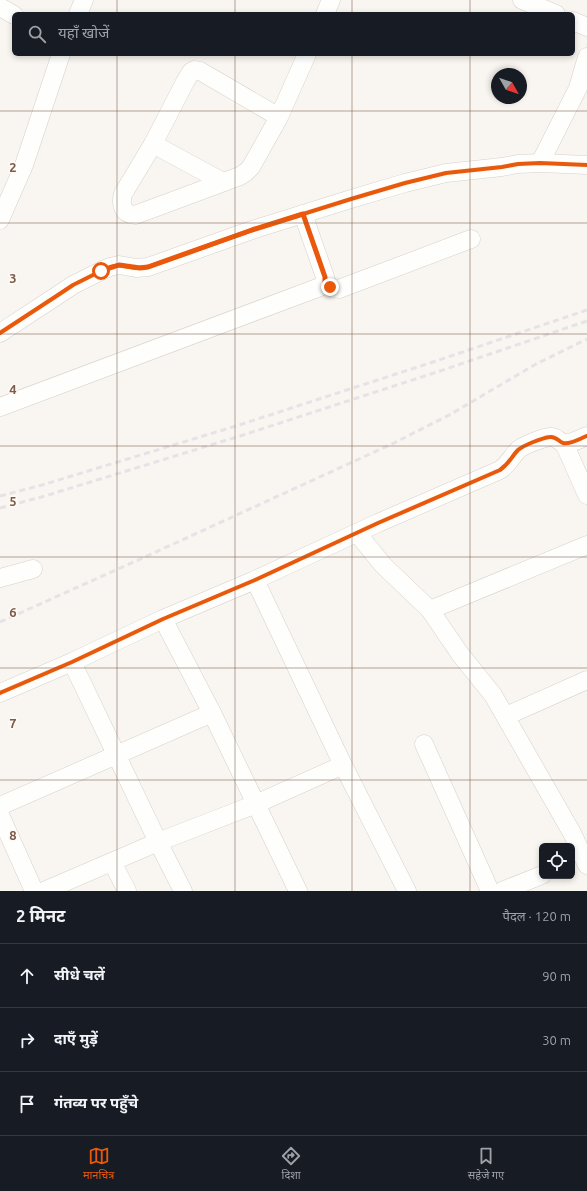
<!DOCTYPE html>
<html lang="hi">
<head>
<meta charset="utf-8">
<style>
  :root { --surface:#171b24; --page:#242831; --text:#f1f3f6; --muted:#9ea1a6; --line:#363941; --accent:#ea580c }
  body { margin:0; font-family:Ubuntu,"Noto Sans Devanagari",sans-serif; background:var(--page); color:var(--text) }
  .controls { position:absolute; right:12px; bottom:12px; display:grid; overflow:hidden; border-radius:6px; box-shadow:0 2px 6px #0003 }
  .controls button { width:36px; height:36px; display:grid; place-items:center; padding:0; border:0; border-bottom:1px solid var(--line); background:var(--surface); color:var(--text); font:20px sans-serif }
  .compass { position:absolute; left:491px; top:68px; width:36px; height:36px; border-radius:50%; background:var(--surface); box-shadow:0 2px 6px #0003; rotate:130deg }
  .stop { position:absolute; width:12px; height:12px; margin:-9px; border:3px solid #ea580c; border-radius:50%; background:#fff }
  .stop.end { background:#ea580c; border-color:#fff; box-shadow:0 1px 4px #0008 }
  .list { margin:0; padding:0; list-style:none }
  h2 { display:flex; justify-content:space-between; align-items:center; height:52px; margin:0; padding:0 16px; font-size:17px }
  h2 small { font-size:13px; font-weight:400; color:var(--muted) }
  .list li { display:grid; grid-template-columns:26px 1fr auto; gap:12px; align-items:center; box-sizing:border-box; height:64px; padding:0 16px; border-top:1px solid var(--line) }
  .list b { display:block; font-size:15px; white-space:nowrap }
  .list em { font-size:13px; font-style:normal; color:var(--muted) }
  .icon { flex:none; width:22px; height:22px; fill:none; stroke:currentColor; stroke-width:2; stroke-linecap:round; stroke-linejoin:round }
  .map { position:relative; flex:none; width:587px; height:891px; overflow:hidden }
  .search { position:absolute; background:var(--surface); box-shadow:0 2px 6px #0003; left:12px; right:12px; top:12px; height:44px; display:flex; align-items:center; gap:10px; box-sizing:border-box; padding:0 14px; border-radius:6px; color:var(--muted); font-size:15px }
  .sheet { height:244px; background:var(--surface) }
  nav { display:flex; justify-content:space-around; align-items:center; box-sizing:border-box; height:56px; border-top:1px solid var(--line); background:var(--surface); font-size:11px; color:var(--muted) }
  nav a { display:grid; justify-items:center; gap:2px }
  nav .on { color:var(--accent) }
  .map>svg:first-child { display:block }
</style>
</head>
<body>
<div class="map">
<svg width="587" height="891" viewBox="0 0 587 891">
  <rect width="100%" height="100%" fill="#f9f5f0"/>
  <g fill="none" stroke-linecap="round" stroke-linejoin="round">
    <!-- minor casing -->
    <g stroke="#d7d1cb" stroke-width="19">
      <g id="minor">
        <polyline points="522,0 556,14"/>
        <polyline points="0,7 14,15"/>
        <polyline points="78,14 84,0"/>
        <polyline points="325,14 331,0"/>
        <polyline points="573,21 587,27"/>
        <path d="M279 117 200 71 194 70 191 72 185 82 153 144 123 194C120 205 123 214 135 215L240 176 246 172 251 167 279 117 307 54"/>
        <polyline points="153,144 223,182"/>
        <polyline points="540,163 578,88 587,57"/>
        <polyline points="0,220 24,165 61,54"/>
        <polyline points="325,283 333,288 339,289 471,239"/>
        <polyline points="0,333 58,295 73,285 101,271 110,267 119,265 136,268 148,267 252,230 351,199 405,183 446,173 502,167 518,164 540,163 587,165"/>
        <polyline points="0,407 320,287 325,283 325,277 303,214"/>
        <polyline points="564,443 587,495"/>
        <polyline points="357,533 383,565 430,610 460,654 493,695 572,833 587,865"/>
        <polyline points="0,578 33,569"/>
        <polyline points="255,580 343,765 407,891"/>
        <polyline points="430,610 587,545"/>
        <polyline points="163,619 212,713 298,891"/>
        <polyline points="72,662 158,842 183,891"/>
        <path d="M0 693 72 662 163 619 255 580 378 523 500 470C510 463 511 457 518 450 524 445 542 438 550 437 556 436 558 441 563 443 570 445 581 438 587 436"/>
        <polyline points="506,716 587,680"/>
        <polyline points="424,744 490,891"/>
        <polyline points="0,806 212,713"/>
        <polyline points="0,815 34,891"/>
        <polyline points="112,862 127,891"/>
        <polyline points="44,891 158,842 256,804 343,765"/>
        <polyline points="502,891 542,875"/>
      </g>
    </g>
    <!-- minor -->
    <use href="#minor" stroke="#fefefd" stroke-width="18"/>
    <!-- rail -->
    <g stroke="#e6e3e7" stroke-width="3" stroke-dasharray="6 4" stroke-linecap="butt">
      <polyline points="0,496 42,485 236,426 433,362 587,310"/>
      <polyline points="0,508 45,496 240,436 437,372 587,321"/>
      <polyline points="0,622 147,556 394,443 451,414 536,364 587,339"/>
    </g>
    <!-- cycleway casing -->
    <g stroke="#fffaf3" stroke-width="6">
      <g id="cycleway">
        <polyline points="0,333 58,295 73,285 101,271 110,267 119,265 136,268 148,267 252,230 351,199 405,183 446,173 502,167 518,164 540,163 587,165"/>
        <path d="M0 693 72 662 163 619 255 580 378 523 500 470C510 463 511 457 518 450 524 445 542 438 550 437 556 436 558 441 563 443 570 445 581 438 587 436"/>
      </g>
    </g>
    <!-- cycleway -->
    <use href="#cycleway" stroke="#e8590c" stroke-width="4"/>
  </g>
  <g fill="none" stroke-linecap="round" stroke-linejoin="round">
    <!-- route -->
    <polyline stroke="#ea580c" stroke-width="5" points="101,271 119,265 140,268 148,267 252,230 303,214 325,277 325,282 330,287"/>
  </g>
  <!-- grid -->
  <path fill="none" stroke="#7a5c4d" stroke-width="1" stroke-opacity="0.55" d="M117 0V14M235 0V14M352 0V14M470 0V14M117 54V891M235 54V891M352 54V891M470 54V891M0 111H587M0 223H587M0 334H587M0 446H587M0 557H587M0 668H587M0 780H587"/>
  <g font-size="13" text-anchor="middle" font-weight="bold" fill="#7a5c4d" stroke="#fffaf3" stroke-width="3" stroke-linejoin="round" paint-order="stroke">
    <text x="13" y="172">2</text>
    <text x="13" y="283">3</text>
    <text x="13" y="394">4</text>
    <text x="13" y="506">5</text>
    <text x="13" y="617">6</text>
    <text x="13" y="728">7</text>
    <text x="13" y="840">8</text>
  </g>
</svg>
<div class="controls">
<button><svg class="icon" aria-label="locate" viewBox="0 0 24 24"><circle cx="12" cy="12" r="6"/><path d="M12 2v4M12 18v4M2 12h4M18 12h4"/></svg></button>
</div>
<svg class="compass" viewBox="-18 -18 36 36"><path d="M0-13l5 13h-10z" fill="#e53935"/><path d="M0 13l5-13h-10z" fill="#9ea1a6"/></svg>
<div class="stop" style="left:101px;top:271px"></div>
<div class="stop end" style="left:330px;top:287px"></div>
<div class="search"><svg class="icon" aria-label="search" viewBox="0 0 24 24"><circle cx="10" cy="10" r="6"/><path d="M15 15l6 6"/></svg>यहाँ खोजें</div>
</div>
<section class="sheet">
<h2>2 मिनट<small>पैदल · 120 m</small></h2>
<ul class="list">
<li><svg class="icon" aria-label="ahead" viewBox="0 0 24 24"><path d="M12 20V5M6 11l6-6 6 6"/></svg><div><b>सीधे चलें</b></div><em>90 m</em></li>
<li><svg class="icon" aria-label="right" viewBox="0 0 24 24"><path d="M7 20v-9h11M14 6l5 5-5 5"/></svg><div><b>दाएँ मुड़ें</b></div><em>30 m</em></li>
<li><svg class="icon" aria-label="arrive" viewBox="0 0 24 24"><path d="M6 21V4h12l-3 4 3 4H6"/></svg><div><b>गंतव्य पर पहुँचे</b></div></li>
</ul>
</section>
<nav>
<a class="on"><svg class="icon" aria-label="map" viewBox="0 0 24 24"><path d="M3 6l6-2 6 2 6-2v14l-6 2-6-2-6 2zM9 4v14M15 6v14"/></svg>मानचित्र</a>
<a><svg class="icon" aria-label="directions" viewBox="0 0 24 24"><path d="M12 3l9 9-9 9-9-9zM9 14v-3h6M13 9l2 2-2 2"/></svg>दिशा</a>
<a><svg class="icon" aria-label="saved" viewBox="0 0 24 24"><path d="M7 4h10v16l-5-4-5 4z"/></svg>सहेजे गए</a>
</nav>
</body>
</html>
